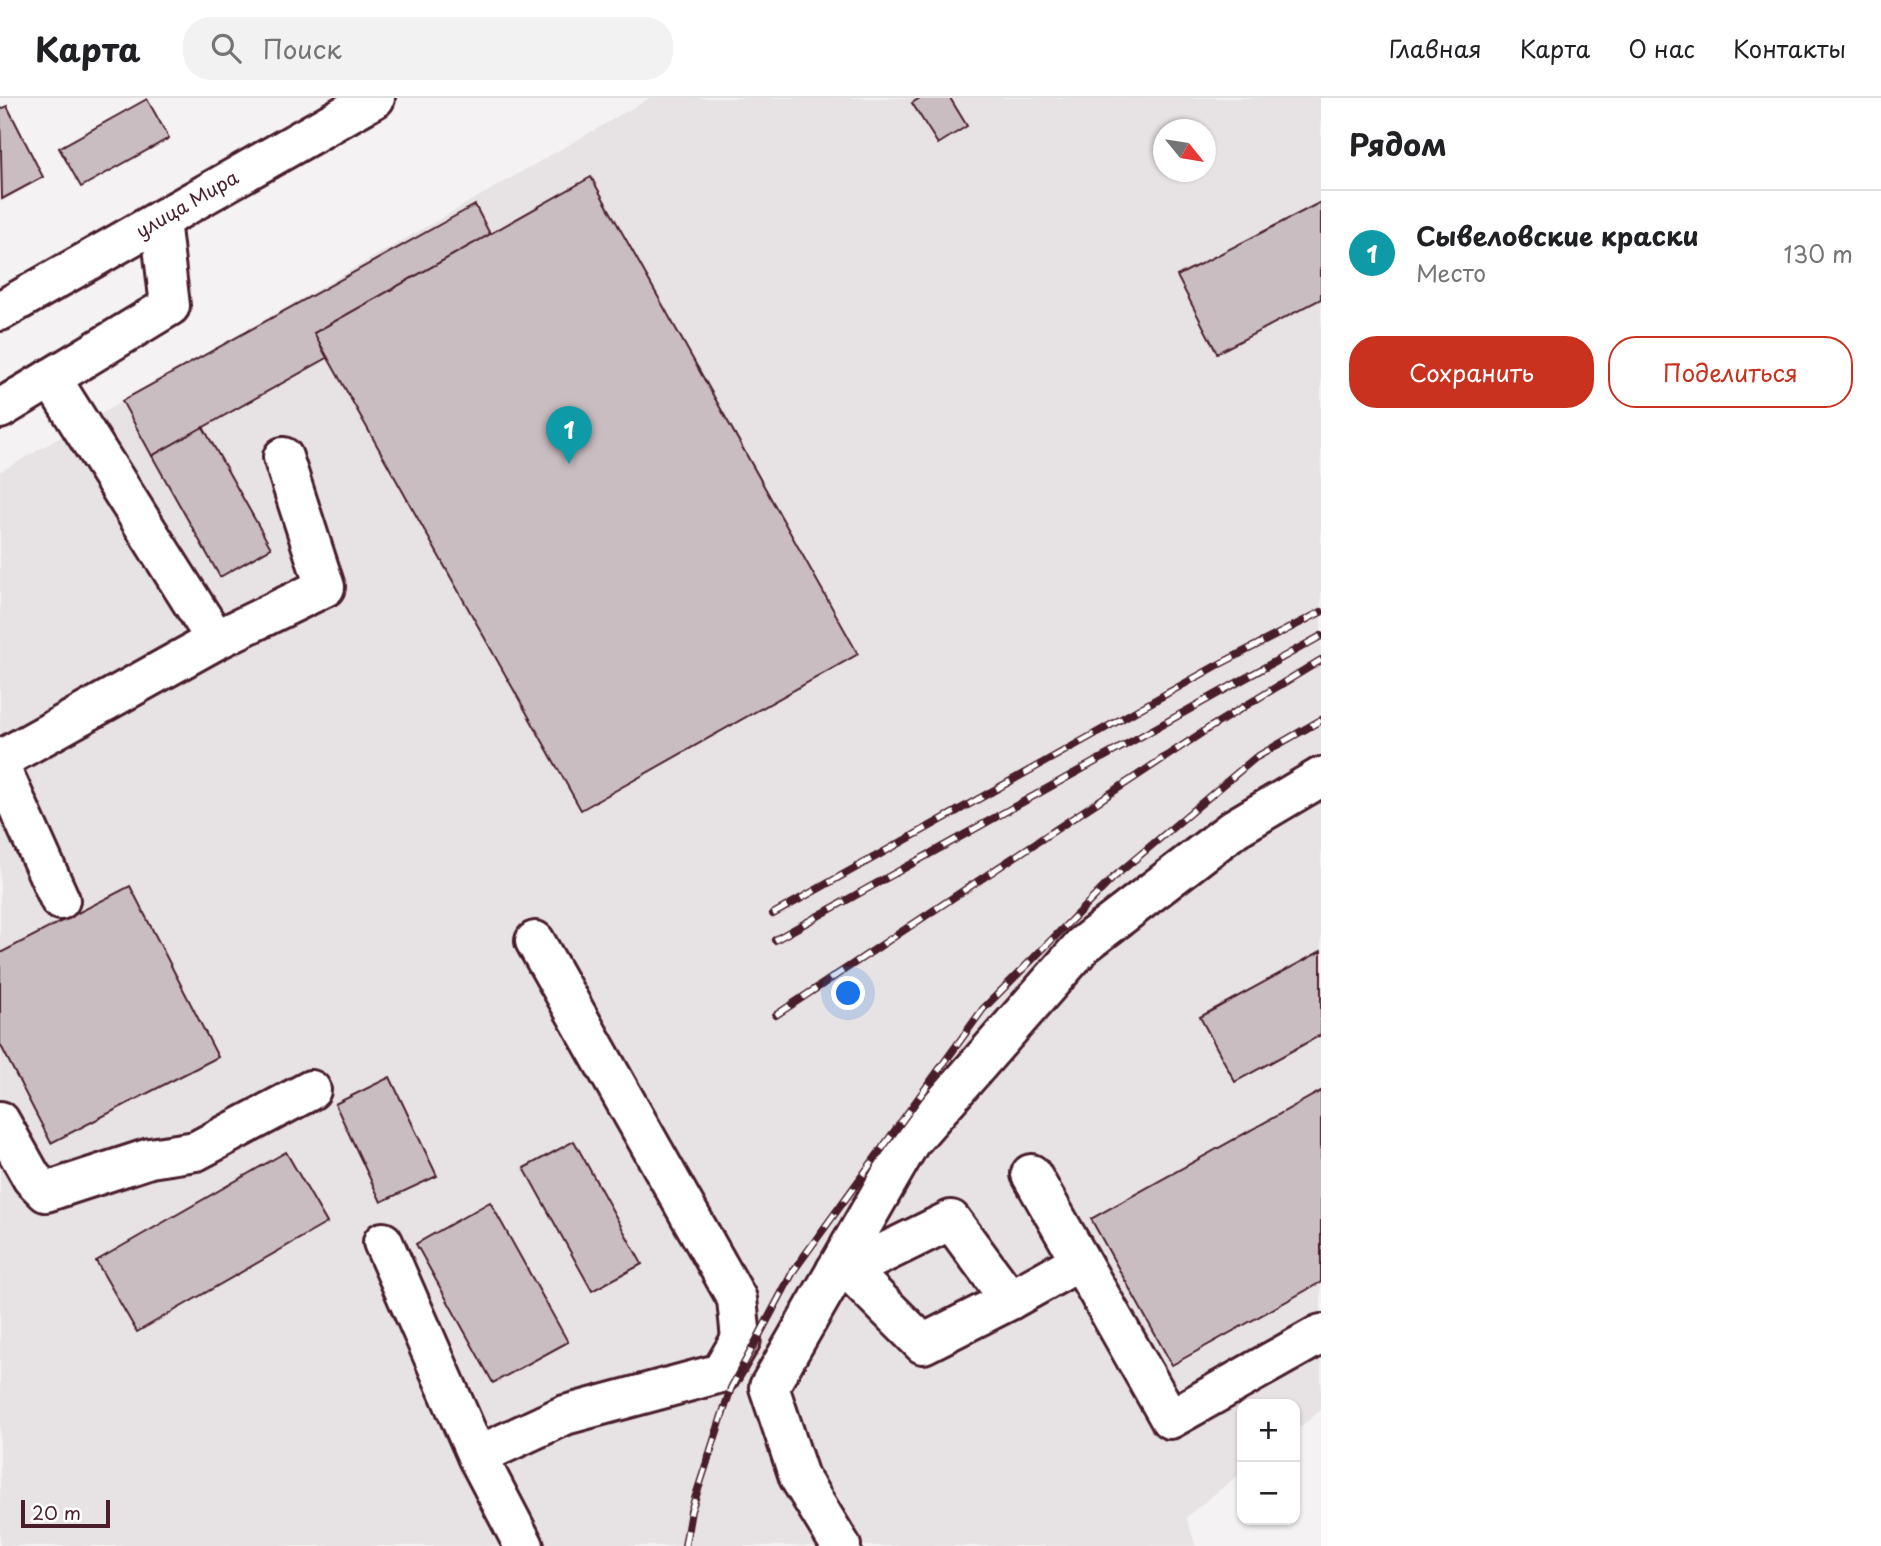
<!DOCTYPE html>
<html lang="ru">
<head>
<meta charset="utf-8">
<style>
  :root { --surface:#fff; --page:#f2f2f2; --text:#202124; --muted:#757577; --line:#e0e0e0; --accent:#c8321e }
  body { margin:0; font-family:"Playpen Sans",sans-serif; background:var(--page); color:var(--text) }
  .controls { position:absolute; right:21px; bottom:21px; display:grid; overflow:hidden; border-radius:14px; box-shadow:0 2px 5px #0004 }
  .controls button { width:63px; height:63px; display:grid; place-items:center; padding:0; border:0; border-bottom:2px solid var(--line); background:var(--surface); color:var(--text); font:35px sans-serif }
  .compass { position:absolute; left:1153px; top:21px; width:63px; height:63px; border-radius:50%; background:var(--surface); box-shadow:0 2px 5px #0004; rotate:120deg }
  .scale { position:absolute; left:21px; bottom:18px; width:89px; box-sizing:border-box; padding-left:7px; border:4px solid #4a1f2b; border-top:0; font-size:19px; line-height:24px; white-space:nowrap; color:#4a1f2b; -webkit-text-stroke:5px #fff; paint-order:stroke }
  .you { position:absolute; left:849px; top:896px; width:24px; height:24px; margin:-18px; border:5px solid #fff; border-radius:50%; background:#1a73e8; box-shadow:0 0 0 10px #1a73e833 }
  .badge { display:grid; place-items:center; width:46px; height:46px; border-radius:50%; background:var(--accent); color:#fff; font-size:23px; font-weight:700 }
  .pin { position:absolute; translate:-50% -58px; filter:drop-shadow(0 2px 4px #0008) }
  .pin::after { content:''; position:absolute; top:37px; width:24px; height:21px; background:inherit; clip-path:polygon(0 0,100% 0,50% 100%) }
  .list { margin:0; padding:0; list-style:none }
  h2 { display:flex; justify-content:space-between; align-items:center; height:91px; margin:0; padding:0 28px; font-size:30px }
  h2 small { font-size:23px; font-weight:400; color:var(--muted) }
  .list li { display:grid; grid-template-columns:46px 1fr auto; gap:21px; align-items:center; box-sizing:border-box; height:126px; padding:0 28px; border-top:2px solid var(--line) }
  .list b { display:block; font-size:26px; white-space:nowrap }
  .list p { margin:0; font-size:23px; white-space:nowrap; color:var(--muted) }
  .list em { font-size:23px; font-style:normal; color:var(--muted) }
  .actions { display:flex; gap:14px; padding:21px 28px }
  .actions a { flex:1; padding:16px 0; border:2px solid var(--accent); border-radius:28px; text-align:center; font-size:24px; color:var(--accent) }
  .actions .main { background:var(--accent); color:#fff }
  .icon { flex:none; width:38px; height:38px; fill:none; stroke:currentColor; stroke-width:2; stroke-linecap:round; stroke-linejoin:round }
  .map { position:relative; flex:none; width:1321px; height:1448px; overflow:hidden }
  header { display:flex; align-items:center; gap:42px; box-sizing:border-box; height:98px; padding:0 35px; background:var(--surface); border-bottom:2px solid var(--line) }
  header strong { font-size:33px }
  nav { display:flex; gap:38px; margin-inline-start:auto; font-size:24px }
  .search { width:490px; height:63px; background:var(--page); display:flex; align-items:center; gap:18px; box-sizing:border-box; padding:0 24px; border-radius:28px; color:var(--muted); font-size:26px }
  main { display:flex }
  aside { flex:1; background:var(--surface) }
  .map>svg:first-child { display:block }
</style>
</head>
<body>
<header>
<strong>Карта</strong>
<div class="search"><svg class="icon" aria-label="search" viewBox="0 0 24 24"><circle cx="10" cy="10" r="6"/><path d="M15 15l6 6"/></svg>Поиск</div>
<nav><a>Главная</a><a>Карта</a><a>О нас</a><a>Контакты</a></nav>
</header>
<main>
<div class="map">
<svg width="1321" height="1448" viewBox="0 0 1321 1448">
  <rect width="100%" height="100%" fill="#f4f2f2"/>
  <filter id="ink" filterUnits="userSpaceOnUse"><feTurbulence type="fractalNoise" baseFrequency=".0143" numOctaves="2"/><feDisplacementMap in="SourceGraphic" scale="14" xChannelSelector="R" yChannelSelector="G"/><feConvolveMatrix kernelMatrix="1 2 1 2 8 2 1 2 1" color-interpolation-filters="sRGB"/></filter>
  <g filter="url(#ink)">
    <!-- built -->
    <path fill="#e7e2e3" fill-rule="evenodd" d="M650 0H1321V1312L1295 1333V1306H1242V1374L1186 1419 1196 1448H0V374ZM1164 32H1206V74H1164Z"/>
    <!-- building -->
    <g fill="#cabdc1" stroke="#4a1f2b" stroke-width="2">
      <polygon points="920,0 950,0 967,28 938,46 912,5"/>
      <polygon points="147,1 169,40 81,89 59,50"/>
      <polygon points="7,8 43,79 2,101 0,12"/>
      <polygon points="591,79 858,556 581,712 314,235"/>
      <polygon points="1321,104 1321,201 1217,255 1177,178"/>
      <polygon points="475,107 490,136 314,235 327,260 152,358 122,303"/>
      <polygon points="203,329 271,450 220,479 152,358"/>
      <polygon points="130,788 218,959 51,1045 0,946 0,855"/>
      <polygon points="1321,853 1321,937 1235,984 1200,919"/>
      <polygon points="390,979 437,1078 381,1104 335,1006"/>
      <polygon points="1321,993 1321,1184 1172,1267 1091,1121"/>
      <polygon points="574,1043 642,1166 592,1193 524,1070"/>
      <polygon points="286,1054 327,1125 137,1234 96,1163"/>
      <polygon points="490,1104 568,1244 493,1285 416,1146"/>
    </g>
    <g fill="none" stroke-linecap="round" stroke-linejoin="round">
      <!-- minor casing -->
      <g stroke="#4a1f2b" stroke-width="44">
        <g id="minor">
          <polyline points="51,280 216,542 325,489 283,359"/>
          <polyline points="0,311 170,208 160,122"/>
          <polyline points="0,662 216,542"/>
          <polyline points="0,668 60,802"/>
          <polyline points="0,1023 32,1080 46,1094 150,1060 196,1053 311,992"/>
          <polyline points="1031,1076 1170,1321 1321,1236"/>
          <polyline points="383,1144 477,1358 524,1448"/>
          <polyline points="836,1172 849,1172 923,1246 1010,1202 951,1122 849,1172"/>
          <polyline points="1010,1202 1080,1163"/>
          <polyline points="477,1358 565,1317 721,1275 741,1241 737,1201 535,843"/>
          <polyline points="841,1448 799,1379 769,1289 910,1044 1083,847 1235,730 1321,679"/>
        </g>
      </g>
      <!-- major casing -->
      <g stroke="#4a1f2b" stroke-width="44">
        <polyline id="major" points="0,213 375,0"/>
      </g>
      <!-- minor -->
      <use href="#minor" stroke="#fff" stroke-width="38"/>
      <!-- major -->
      <use href="#major" stroke="#fff" stroke-width="38"/>
      <!-- rail casing -->
      <g stroke="#4a1f2b" stroke-width="8">
        <g id="rail">
          <polyline points="773,816 1216,568 1321,514"/>
          <polyline points="775,842 1321,538"/>
          <polyline points="776,917 1209,630 1321,562"/>
          <polyline points="685,1448 691,1413 731,1290 794,1172 983,911 1114,779 1255,660 1321,622"/>
        </g>
      </g>
      <!-- rail -->
      <use href="#rail" stroke="#fff" stroke-width="5" stroke-dasharray="16" stroke-linecap="butt"/>
    </g>
  </g>
  <g text-anchor="middle" stroke-width="7" stroke-linejoin="round" paint-order="stroke">
    <!-- street labels -->
    <g font-size="19" fill="#4a1f2b" stroke="#fff">
      <text transform="translate(187 106) rotate(-30)" y="7">улица Мира</text>
    </g>
  </g>
</svg>
<div class="controls">
<button>+</button>
<button>−</button>
</div>
<svg class="compass" viewBox="-18 -18 36 36"><path d="M0-13l5 13h-10z" fill="#e53935"/><path d="M0 13l5-13h-10z" fill="#757577"/></svg>
<div class="scale">20 m</div>
<div class="you"></div>
<div class="pin badge" style="left:569px;top:366px;background:#0f9aa8">1</div>
</div>
<aside>
<h2>Рядом<small></small></h2>
<ul class="list">
<li><span class="badge" style="background:#0f9aa8">1</span><div><b>Сывеловские краски</b><p>Место</p></div><em>130 m</em></li>
</ul>
<div class="actions"><a class="main">Сохранить</a><a>Поделиться</a></div>
</aside>
</main>
</body>
</html>
